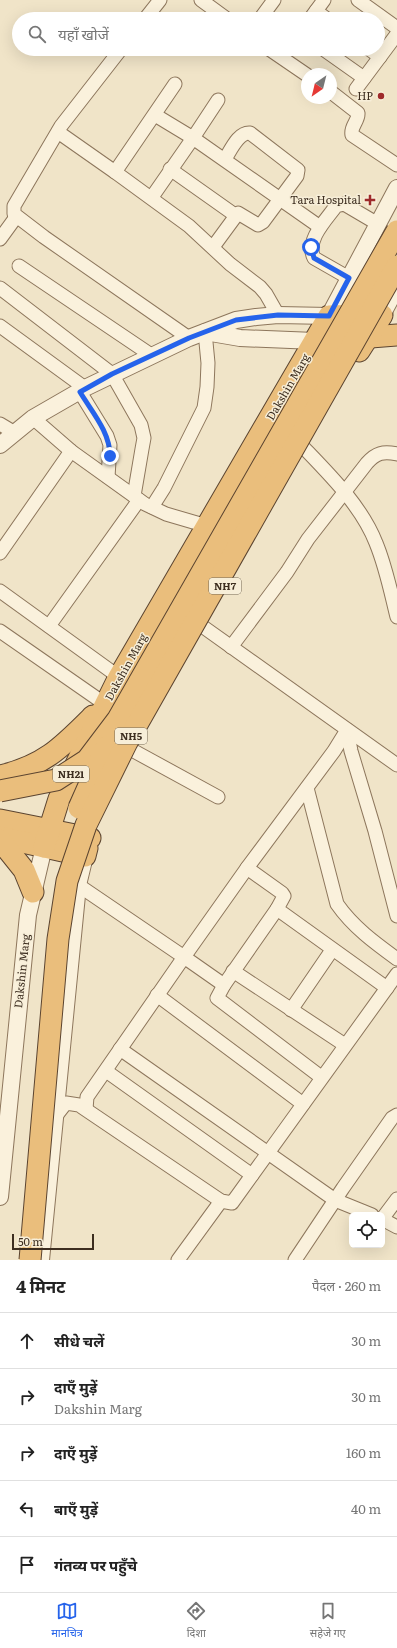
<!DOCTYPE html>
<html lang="hi">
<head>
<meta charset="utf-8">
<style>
  :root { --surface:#fff; --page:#f2f2f2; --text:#222; --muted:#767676; --line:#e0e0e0; --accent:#2563eb }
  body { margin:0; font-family:Literata,"Noto Sans Devanagari",serif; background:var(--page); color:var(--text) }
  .controls { position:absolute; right:12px; bottom:12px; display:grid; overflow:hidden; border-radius:6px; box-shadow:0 4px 16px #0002 }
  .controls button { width:36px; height:36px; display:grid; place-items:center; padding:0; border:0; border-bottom:1px solid var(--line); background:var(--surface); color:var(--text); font:20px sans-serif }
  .compass { position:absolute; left:301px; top:68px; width:36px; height:36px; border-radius:50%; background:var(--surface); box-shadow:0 4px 16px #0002; rotate:215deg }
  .scale { position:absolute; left:12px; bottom:10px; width:82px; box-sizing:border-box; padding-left:4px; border:2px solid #3d2e20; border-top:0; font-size:11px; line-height:14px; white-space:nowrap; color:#3d2e20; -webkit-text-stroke:3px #f7eed8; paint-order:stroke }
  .stop { position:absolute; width:12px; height:12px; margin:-9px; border:3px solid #2563eb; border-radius:50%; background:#fff }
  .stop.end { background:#2563eb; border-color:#fff; box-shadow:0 1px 4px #0008 }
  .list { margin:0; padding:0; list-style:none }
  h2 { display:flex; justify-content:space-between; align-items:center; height:52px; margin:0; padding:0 16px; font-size:17px }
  h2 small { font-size:13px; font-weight:400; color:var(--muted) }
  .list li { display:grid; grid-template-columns:26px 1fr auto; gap:12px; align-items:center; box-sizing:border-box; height:56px; padding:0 16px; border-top:1px solid var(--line) }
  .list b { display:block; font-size:15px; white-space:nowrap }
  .list p { margin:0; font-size:13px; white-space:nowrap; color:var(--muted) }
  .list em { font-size:13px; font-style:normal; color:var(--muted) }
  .icon { flex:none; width:22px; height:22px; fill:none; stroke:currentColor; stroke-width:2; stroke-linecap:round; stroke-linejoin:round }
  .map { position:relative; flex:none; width:397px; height:1260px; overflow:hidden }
  .search { position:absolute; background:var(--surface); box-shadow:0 4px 16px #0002; left:12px; right:12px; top:12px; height:44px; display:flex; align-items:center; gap:10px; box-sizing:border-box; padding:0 14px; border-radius:22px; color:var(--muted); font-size:15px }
  .sheet { height:332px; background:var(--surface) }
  nav { display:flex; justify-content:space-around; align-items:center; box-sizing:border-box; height:56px; border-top:1px solid var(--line); background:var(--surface); font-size:11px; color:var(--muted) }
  nav a { display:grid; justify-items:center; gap:2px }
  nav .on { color:var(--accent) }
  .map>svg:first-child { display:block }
</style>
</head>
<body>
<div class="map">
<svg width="397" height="1260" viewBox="0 0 397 1260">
  <rect width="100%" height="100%" fill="#f0e4c8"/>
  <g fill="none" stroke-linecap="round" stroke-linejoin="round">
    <!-- minor casing -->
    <g stroke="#8d765c" stroke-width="15">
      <g id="minor">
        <polyline points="201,0 227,19"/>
        <polyline points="358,0 397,28"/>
        <polyline points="316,11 327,19"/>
        <polyline points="145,19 160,0"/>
        <polyline points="260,19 274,0"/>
        <polyline points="310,19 324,0"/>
        <polyline points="121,49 61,126 14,206 14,214 44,237 189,338"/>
        <polyline points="269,49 307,75"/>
        <polyline points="323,49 364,78"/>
        <polyline points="369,49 380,57"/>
        <polyline points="175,84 115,172 189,226 230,264 260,287 266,294 278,315"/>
        <polyline points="356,89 397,34"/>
        <path d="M331 92 358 113C359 121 350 126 352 135L397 165"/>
        <polyline points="155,115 193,138 218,100"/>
        <polyline points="58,132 115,172"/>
        <polyline points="170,169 235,215"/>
        <polyline points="152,197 193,138 320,227"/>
        <polyline points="0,239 16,217"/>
        <path d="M213 247 238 213 258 225 263 222 297 176 298 170 250 133C238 132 231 150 225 159"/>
        <polyline points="19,266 151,355"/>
        <path d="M349 278 314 258C305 240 327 219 336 206L344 204 378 224"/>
        <polyline points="0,288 112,374 141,425 144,438 142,449 134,496"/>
        <polyline points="0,326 85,388"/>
        <polyline points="80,392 107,436 110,445 108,477"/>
        <polyline points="33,418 71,451 145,504 166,514 207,526"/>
        <polyline points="0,424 15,433"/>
        <path d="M304 448C331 476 362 507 376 543 386 567 391 593 397 617"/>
        <polyline points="152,507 164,488 204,408 207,387 208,363 205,332"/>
        <polyline points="0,553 71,451"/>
        <polyline points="0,591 119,677"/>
        <polyline points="49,626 139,500"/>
        <polyline points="202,626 397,765"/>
        <polyline points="0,631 105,704"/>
        <path d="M231 647 287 572 308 539 367 463C376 453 383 451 397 454"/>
        <polyline points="347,730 351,751 375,831 397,916"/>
        <polyline points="132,750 218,797"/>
        <path d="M307 788 337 904C353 927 375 943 397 959"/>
        <polyline points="247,868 282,893 284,896 277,909 387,988"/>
        <polyline points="78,885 184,957 247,868 334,751 347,730"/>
        <polyline points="277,909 224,985 217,998 321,1077"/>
        <polyline points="233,971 345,1045"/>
        <polyline points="157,995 303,1104"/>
        <polyline points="291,1010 332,950"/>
        <polyline points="120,1049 335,1200 372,1215"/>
        <polyline points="106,1071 252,1175"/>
        <polyline points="86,1109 87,1097 184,957 224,985"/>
        <polyline points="55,1117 66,1103 79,1105 221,1201 232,1203 397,974"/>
        <polyline points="382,1219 397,1199"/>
        <polyline points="382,1219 397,1227"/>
        <polyline points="178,1260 221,1201"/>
        <polyline points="295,1260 343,1188 392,1118 397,1115"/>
      </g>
    </g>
    <!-- tertiary casing -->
    <g stroke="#8d765c" stroke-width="18">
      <g id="tertiary">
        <polyline points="382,315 397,287"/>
        <polyline points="205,332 240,338 315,341"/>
        <polyline points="0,445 33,418 85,388 189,338 236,320 256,317 278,315 329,316 397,188"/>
        <polyline points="0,1197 28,915 44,847"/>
        <polyline points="41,1260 78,885 85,856"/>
      </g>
    </g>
    <!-- trunk casing -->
    <g stroke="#5b4430" stroke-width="23">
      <g id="trunk">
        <polyline points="358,338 397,335"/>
        <polyline points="359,351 382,315"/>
        <path d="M0 776C44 766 62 747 93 716"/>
        <polyline points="0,820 90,838"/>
        <polyline points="0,837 85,856 87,848"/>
        <polyline points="0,840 24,870 33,892"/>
        <polyline points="44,847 59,799 119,677 329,316 365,315"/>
      </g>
    </g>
    <!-- minor -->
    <use href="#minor" stroke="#faf1dc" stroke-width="13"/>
    <!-- tertiary -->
    <use href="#tertiary" stroke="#faf1dc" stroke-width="16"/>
    <!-- trunk -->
    <use href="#trunk" stroke="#eabe7c" stroke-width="21"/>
    <!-- trunk-bridge casing -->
    <g stroke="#5b4430" stroke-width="23" stroke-linecap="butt">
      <g id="trunk-bridge">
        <polyline points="0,791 56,780 87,760 118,719 397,231"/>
        <polyline points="79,808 106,747"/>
        <polyline points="30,1260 58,939 67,881 86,825 127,742 397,266"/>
      </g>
    </g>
    <!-- trunk-bridge -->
    <use href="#trunk-bridge" stroke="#eabe7c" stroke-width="21"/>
  </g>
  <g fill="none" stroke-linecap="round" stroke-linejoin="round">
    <!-- route -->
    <path stroke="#2563eb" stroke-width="5" d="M110 456C110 432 92 412 80 392L112 374 189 338 236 320 278 315 329 316 349 278 314 258 311 247"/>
  </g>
  <!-- markers -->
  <g fill="#9e2a2b" stroke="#f7eed8" stroke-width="1.5">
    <circle cx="381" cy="96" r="4"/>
    <path d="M368 194h4v4h4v4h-4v4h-4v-4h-4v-4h4z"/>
  </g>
  <g text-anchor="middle" stroke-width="3" stroke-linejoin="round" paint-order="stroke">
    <!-- shield labels -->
    <g fill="#f7eed8" stroke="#756857" stroke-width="1">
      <rect x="209" y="578" width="32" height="16" rx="3"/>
      <rect x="115" y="728" width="32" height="16" rx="3"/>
      <rect x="53" y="766" width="36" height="16" rx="3"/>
    </g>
    <g font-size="10" font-weight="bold" fill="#3d2e20">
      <text x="225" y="590">NH7</text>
      <text x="131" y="740">NH5</text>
      <text x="71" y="778">NH21</text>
    </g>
    <!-- poi labels -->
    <g font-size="11" fill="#3d2e20" stroke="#f7eed8" text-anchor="end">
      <text x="373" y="100">HP</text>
      <text x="361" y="204">Tara Hospital</text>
    </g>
    <!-- street labels -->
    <g font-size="11" fill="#3d2e20" stroke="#f7eed8">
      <text transform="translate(288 387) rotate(-60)" y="4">Dakshin Marg</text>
      <text transform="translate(126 667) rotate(-61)" y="4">Dakshin Marg</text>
      <text transform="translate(22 971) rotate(-84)" y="4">Dakshin Marg</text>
    </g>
  </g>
</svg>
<div class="controls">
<button><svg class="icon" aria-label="locate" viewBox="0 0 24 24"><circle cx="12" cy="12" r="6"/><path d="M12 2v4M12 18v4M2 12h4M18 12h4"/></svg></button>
</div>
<svg class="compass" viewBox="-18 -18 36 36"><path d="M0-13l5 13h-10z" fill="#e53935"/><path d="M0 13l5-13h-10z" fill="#767676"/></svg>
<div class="scale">50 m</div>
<div class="stop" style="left:311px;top:247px"></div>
<div class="stop end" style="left:110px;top:456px"></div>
<div class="search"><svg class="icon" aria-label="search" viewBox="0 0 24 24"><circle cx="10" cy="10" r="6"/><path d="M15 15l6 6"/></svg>यहाँ खोजें</div>
</div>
<section class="sheet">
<h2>4 मिनट<small>पैदल · 260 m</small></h2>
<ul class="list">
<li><svg class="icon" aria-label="ahead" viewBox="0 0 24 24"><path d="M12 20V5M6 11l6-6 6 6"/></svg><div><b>सीधे चलें</b></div><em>30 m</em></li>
<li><svg class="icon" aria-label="right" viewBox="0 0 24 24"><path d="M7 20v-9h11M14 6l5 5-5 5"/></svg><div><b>दाएँ मुड़ें</b><p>Dakshin Marg</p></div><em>30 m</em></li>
<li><svg class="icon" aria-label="right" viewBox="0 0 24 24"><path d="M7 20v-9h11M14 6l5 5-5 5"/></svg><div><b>दाएँ मुड़ें</b></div><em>160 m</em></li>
<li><svg class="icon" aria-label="left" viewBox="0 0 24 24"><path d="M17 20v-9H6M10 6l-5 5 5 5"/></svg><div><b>बाएँ मुड़ें</b></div><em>40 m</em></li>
<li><svg class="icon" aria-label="arrive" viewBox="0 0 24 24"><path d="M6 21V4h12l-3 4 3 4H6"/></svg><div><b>गंतव्य पर पहुँचे</b></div></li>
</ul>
</section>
<nav>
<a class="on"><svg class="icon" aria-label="map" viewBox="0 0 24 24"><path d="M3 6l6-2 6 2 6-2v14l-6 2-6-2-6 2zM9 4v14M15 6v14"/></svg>मानचित्र</a>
<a><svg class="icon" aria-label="directions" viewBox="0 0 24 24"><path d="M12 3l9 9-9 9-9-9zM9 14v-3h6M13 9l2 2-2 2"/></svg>दिशा</a>
<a><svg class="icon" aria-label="saved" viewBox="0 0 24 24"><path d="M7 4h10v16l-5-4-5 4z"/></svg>सहेजे गए</a>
</nav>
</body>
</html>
